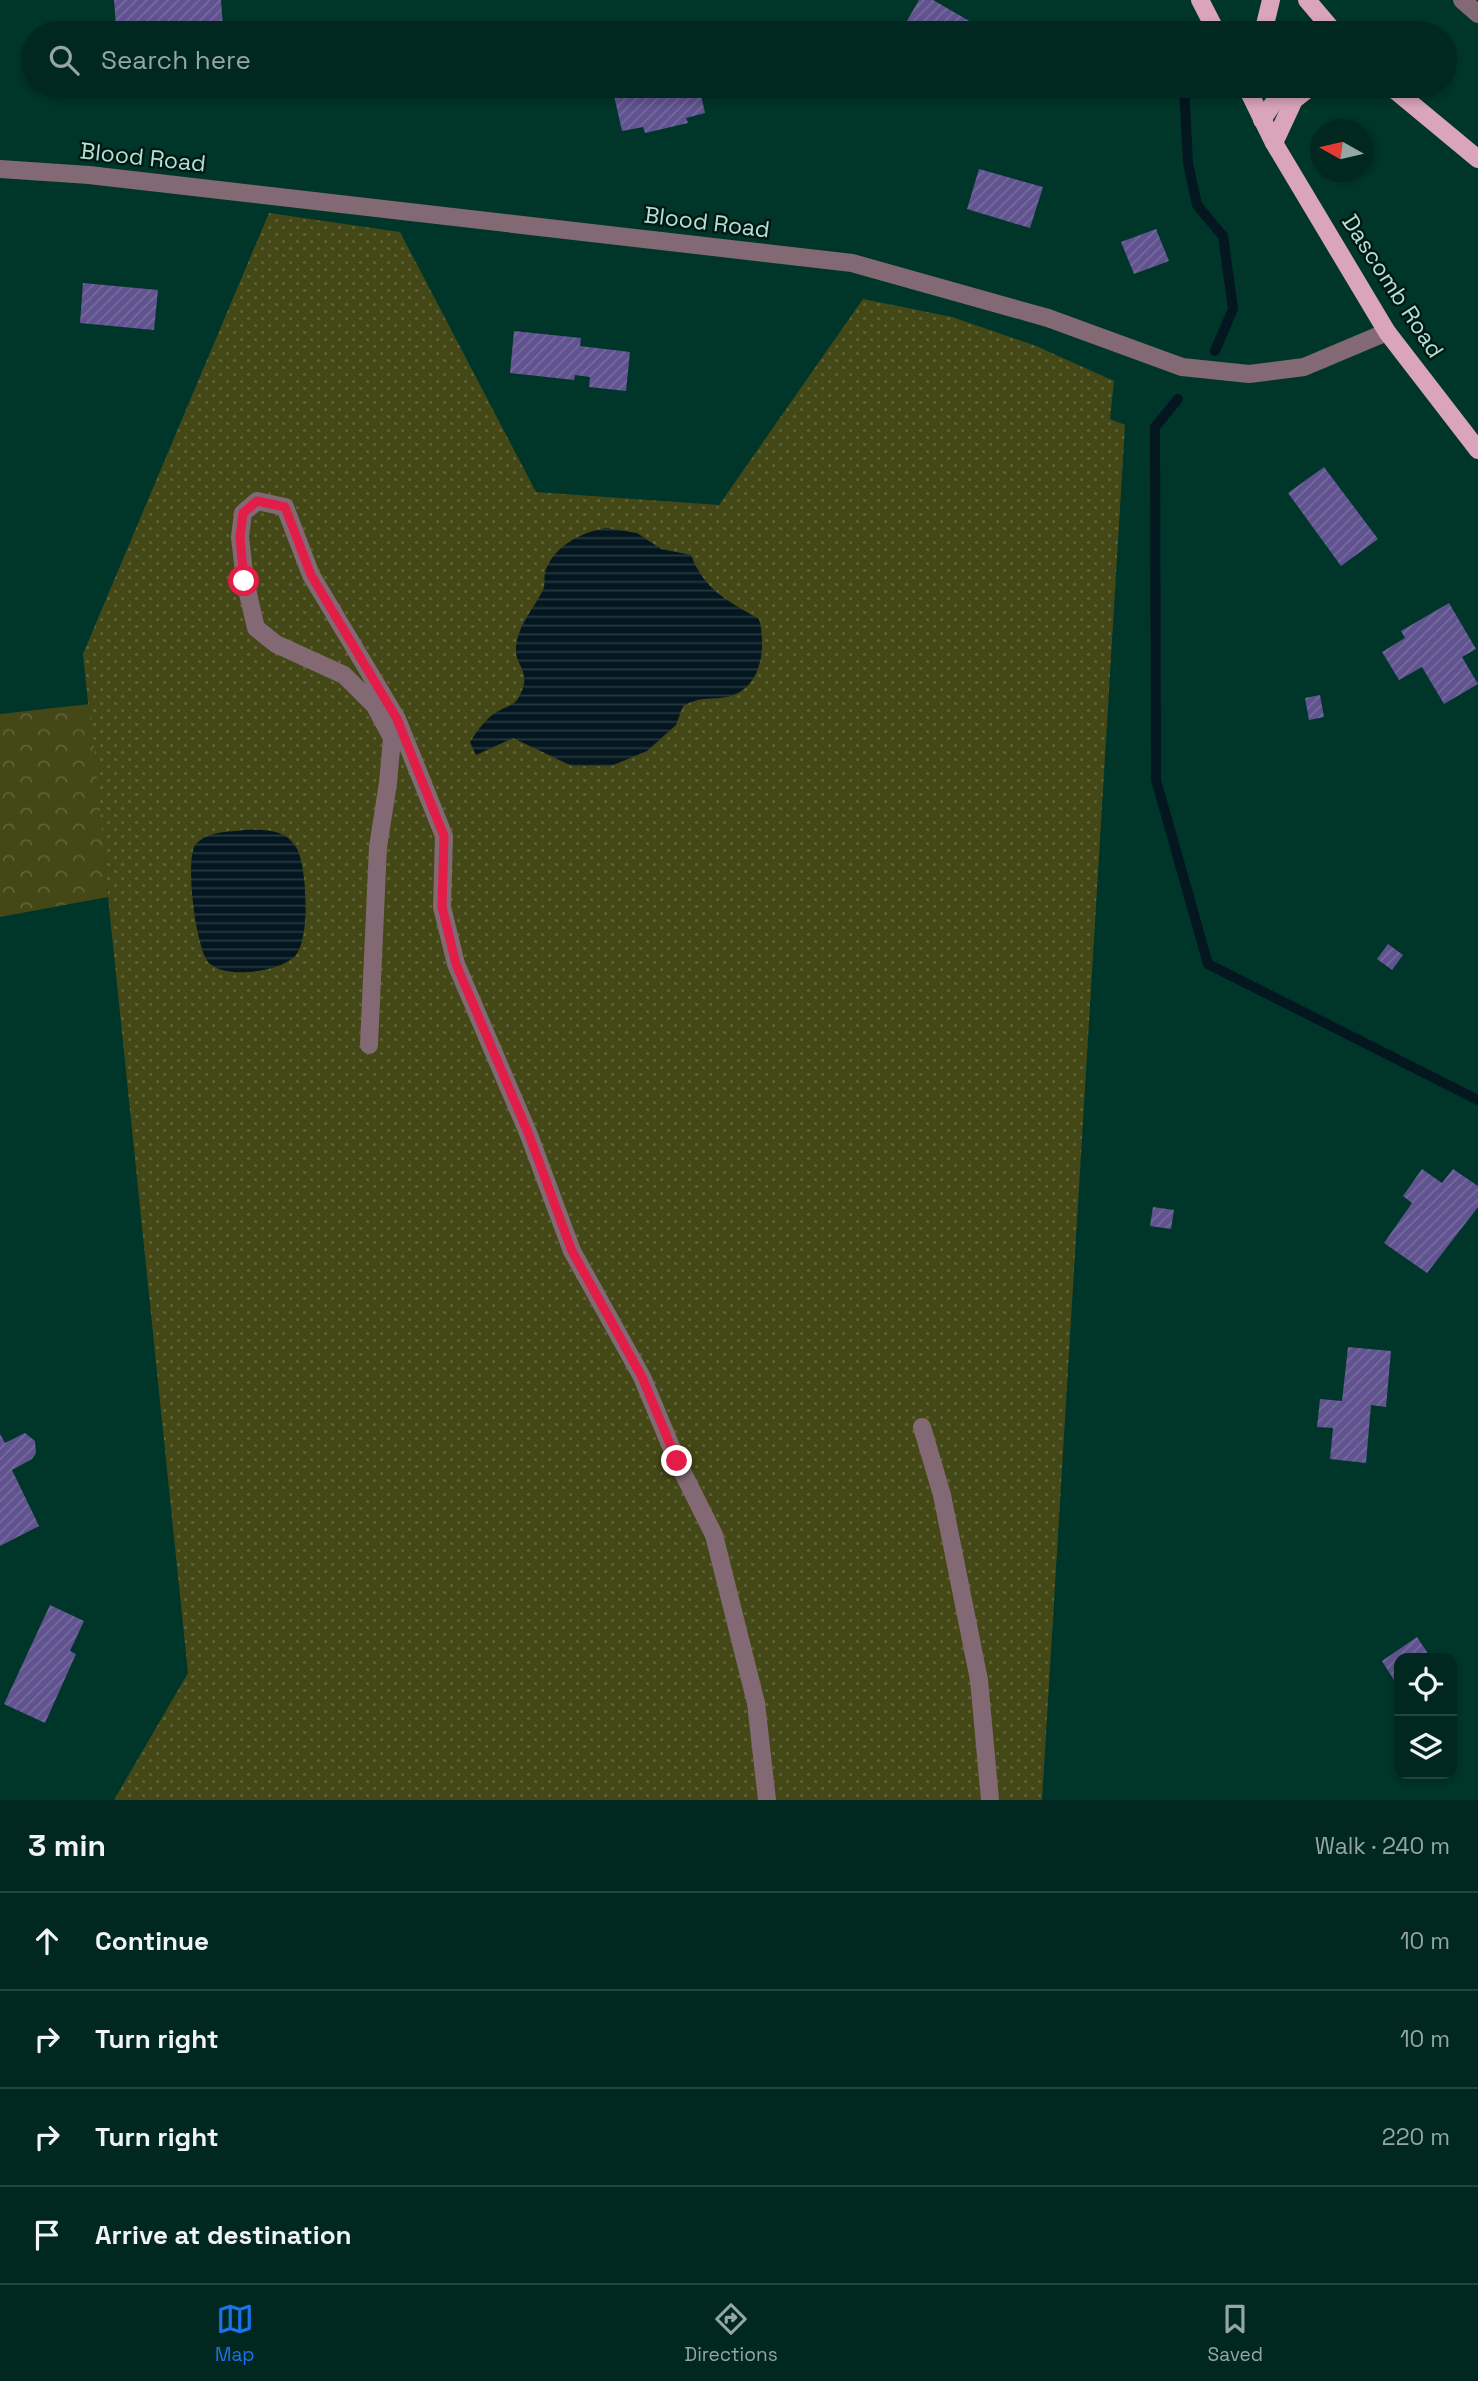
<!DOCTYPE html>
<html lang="en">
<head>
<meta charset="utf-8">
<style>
  :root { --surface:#002820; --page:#0e342d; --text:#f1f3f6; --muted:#95a6a5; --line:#22443e; --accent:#1a73e8 }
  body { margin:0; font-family:"Space Grotesk",sans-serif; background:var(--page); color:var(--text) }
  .controls { position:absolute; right:21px; bottom:21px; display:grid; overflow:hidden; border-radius:14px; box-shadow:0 4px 10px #0003 }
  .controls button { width:63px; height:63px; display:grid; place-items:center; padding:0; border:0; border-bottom:2px solid var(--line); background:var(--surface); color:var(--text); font:35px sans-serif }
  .compass { position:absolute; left:1310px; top:119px; width:63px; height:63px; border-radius:50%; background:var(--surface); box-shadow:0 4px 10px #0003; rotate:278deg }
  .stop { position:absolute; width:21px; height:21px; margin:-16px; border:5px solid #e11d48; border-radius:50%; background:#fff }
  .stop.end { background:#e11d48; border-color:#fff; box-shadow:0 2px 7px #0008 }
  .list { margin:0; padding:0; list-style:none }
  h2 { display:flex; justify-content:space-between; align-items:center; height:91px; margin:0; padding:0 28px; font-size:30px }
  h2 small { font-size:23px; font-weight:400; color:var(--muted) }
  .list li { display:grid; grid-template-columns:46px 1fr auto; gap:21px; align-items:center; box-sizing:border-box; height:98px; padding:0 28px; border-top:2px solid var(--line) }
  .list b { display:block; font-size:26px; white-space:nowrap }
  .list em { font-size:23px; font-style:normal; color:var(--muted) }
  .icon { flex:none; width:38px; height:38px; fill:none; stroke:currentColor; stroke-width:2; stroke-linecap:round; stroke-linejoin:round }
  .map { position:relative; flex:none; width:1478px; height:1800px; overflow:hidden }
  .search { position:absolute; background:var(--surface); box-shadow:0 4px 10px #0003; left:21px; right:21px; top:21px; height:77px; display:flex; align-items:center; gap:18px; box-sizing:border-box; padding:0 24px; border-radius:38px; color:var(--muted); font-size:26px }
  .sheet { height:483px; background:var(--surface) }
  nav { display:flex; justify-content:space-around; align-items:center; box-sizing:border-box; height:98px; border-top:2px solid var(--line); background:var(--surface); font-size:19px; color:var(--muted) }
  nav a { display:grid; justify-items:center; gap:4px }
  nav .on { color:var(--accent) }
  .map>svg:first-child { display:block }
</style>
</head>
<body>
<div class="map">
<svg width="1478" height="1800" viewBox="0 0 1478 1800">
  <defs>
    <pattern id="grass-dots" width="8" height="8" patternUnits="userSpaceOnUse" patternTransform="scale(1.75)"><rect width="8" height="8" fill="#444816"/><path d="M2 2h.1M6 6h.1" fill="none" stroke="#5d6237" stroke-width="1.8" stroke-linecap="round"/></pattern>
    <pattern id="park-crowns" width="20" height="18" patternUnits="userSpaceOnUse" patternTransform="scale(1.75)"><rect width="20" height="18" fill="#444816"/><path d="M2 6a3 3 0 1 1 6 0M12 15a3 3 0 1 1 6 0" fill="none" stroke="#5d6237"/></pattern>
    <pattern id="water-rules" width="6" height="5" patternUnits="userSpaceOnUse" patternTransform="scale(1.75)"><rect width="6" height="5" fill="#04161f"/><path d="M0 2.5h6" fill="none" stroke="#26383f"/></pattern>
    <pattern id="building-hatch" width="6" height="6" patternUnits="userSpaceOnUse" patternTransform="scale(1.75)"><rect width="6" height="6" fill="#61538f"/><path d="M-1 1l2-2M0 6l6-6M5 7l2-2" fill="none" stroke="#756b9e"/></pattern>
  </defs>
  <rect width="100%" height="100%" fill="#00362a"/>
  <!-- grass -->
  <polygon fill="url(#grass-dots)" points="269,213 400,232 536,492 719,505 863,299 952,317 1036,346 1114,381 1110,419 1125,425 1042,1800 114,1800 188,1673 83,654"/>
  <!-- park -->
  <polygon fill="url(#park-crowns)" points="90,704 108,897 0,917 0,714"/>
  <!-- water -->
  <g fill="url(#water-rules)">
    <path d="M606 528 637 533 661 549 691 555C704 590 728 601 759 619 766 645 763 686 731 696 712 701 703 695 683 706L676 725 647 751 611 766H572L513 738 476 755 470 742C477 731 485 720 495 713 504 706 515 707 520 695 532 671 515 666 516 649 517 626 533 610 543 590 546 584 543 576 546 569 556 545 582 532 606 528Z"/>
    <path d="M245 830C264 829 287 829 297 849 307 867 311 942 294 957 283 967 263 971 249 972 235 973 219 972 209 963 196 951 184 857 196 844 208 831 228 832 245 830Z"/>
  </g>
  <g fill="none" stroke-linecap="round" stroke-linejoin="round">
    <!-- stream -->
    <g stroke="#04161f" stroke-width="10">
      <polyline points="1184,86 1188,163 1197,205 1223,236 1233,309 1215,351"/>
      <polyline points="1178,399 1155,427 1156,780 1208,964 1478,1100"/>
    </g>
  </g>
  <!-- building -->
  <g fill="url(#building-hatch)">
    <polygon points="114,0 221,0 223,28 176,31 176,23 116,27"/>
    <polygon points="919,0 933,0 990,33 900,33"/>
    <polygon points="360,86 453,86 452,91 435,89 434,96 404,91 403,97 359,90"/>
    <polygon points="619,86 699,86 705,113 686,118 688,123 645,133 643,127 622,131 613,91 620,90"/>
    <polygon points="979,169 1043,187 1030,228 967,209"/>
    <polygon points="1156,229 1169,261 1134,274 1121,242"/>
    <polygon points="83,283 158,290 154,330 80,323"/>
    <polygon points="514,331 581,338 580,346 630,352 626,391 589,387 590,377 575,375 574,380 510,373"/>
    <polygon points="1324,467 1378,539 1341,566 1288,493"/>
    <polygon points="1449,603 1476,649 1462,657 1478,684 1444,704 1422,667 1399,680 1382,652 1405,638 1401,631"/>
    <polygon points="1320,695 1324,717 1309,720 1305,698"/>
    <polygon points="1388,944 1403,955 1392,970 1377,959"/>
    <polygon points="1422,1169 1442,1183 1453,1169 1478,1186 1478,1207 1427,1273 1384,1243 1412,1203 1403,1196"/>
    <polygon points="1153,1207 1174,1210 1171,1229 1150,1226"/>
    <polygon points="1348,1347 1391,1351 1386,1407 1371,1405 1366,1463 1330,1459 1333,1428 1317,1427 1320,1399 1342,1401"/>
    <polygon points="25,1433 35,1441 36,1453 32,1459 12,1470 39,1526 0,1546 0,1434 5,1443"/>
    <polygon points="50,1605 84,1621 70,1651 76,1654 45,1723 4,1704"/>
    <polygon points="1417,1637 1431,1658 1399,1658 1399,1688 1382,1661"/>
  </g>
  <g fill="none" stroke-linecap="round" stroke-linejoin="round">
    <!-- minor -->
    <g stroke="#836973" stroke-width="18">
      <polyline points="1462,0 1478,14"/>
      <polyline points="0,169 89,175 852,263 1048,318 1182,367 1249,374 1304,367 1387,332"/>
      <polyline points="369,1045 378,847 388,783 392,738 375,706 344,675 276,644 256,628 245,581 240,537 243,513 257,501 285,507 311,575 397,719 444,836 442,907 456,964 529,1135 572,1251 642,1377 677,1461 714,1535 756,1703 767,1800"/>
      <polyline points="922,1427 942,1495 979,1680 990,1800"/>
    </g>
    <!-- major -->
    <g stroke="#daa5ba" stroke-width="18">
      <polyline points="1200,0 1217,33"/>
      <polyline points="1307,0 1335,33"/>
      <polyline points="1263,33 1271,0"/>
      <polyline points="1246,86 1274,143 1387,332 1478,450"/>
      <polyline points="1390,86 1478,159"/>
      <polyline points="1262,120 1285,86"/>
      <polyline points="1274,143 1294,100 1312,86"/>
    </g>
  </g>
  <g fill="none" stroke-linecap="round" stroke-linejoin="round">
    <!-- route -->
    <polyline stroke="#e11d48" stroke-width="9" points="244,581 240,537 243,513 257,501 285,507 311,575 397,719 444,836 442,907 456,964 529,1135 572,1251 642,1377 677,1461"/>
  </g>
  <g text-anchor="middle" stroke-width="5" stroke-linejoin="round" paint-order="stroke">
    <!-- street labels -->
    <g font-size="23" fill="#b7e0d3" stroke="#001a13">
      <text transform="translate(143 157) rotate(6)" y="8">Blood Road</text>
      <text transform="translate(707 222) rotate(7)" y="8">Blood Road</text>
      <text transform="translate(1393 286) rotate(57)" y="8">Dascomb Road</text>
    </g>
  </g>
</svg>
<div class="controls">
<button><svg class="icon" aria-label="locate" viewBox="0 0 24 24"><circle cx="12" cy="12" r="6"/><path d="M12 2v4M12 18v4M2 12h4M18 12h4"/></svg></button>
<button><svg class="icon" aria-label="layers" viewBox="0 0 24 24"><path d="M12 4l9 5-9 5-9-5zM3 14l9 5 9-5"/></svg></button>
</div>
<svg class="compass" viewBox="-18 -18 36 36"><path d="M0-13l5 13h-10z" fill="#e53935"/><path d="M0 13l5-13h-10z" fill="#95a6a5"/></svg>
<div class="stop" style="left:244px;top:581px"></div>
<div class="stop end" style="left:677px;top:1461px"></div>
<div class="search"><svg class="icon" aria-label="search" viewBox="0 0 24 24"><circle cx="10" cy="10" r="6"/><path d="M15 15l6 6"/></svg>Search here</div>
</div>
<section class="sheet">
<h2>3 min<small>Walk · 240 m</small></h2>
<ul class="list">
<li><svg class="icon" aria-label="ahead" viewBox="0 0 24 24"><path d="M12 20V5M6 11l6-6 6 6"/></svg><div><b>Continue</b></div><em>10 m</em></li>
<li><svg class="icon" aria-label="right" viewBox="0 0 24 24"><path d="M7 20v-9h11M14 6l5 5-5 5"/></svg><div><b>Turn right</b></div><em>10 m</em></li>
<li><svg class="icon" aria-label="right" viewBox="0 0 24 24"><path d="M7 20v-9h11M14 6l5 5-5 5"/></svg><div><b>Turn right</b></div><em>220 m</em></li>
<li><svg class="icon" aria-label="arrive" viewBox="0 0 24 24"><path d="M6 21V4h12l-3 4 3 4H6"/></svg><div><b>Arrive at destination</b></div></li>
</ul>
</section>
<nav>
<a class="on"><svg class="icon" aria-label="map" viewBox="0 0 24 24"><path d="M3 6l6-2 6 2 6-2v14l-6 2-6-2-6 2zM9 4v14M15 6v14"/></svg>Map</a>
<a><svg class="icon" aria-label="directions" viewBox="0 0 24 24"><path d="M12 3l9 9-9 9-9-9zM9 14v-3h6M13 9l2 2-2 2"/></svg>Directions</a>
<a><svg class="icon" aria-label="saved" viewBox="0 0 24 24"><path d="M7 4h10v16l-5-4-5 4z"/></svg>Saved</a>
</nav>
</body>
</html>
